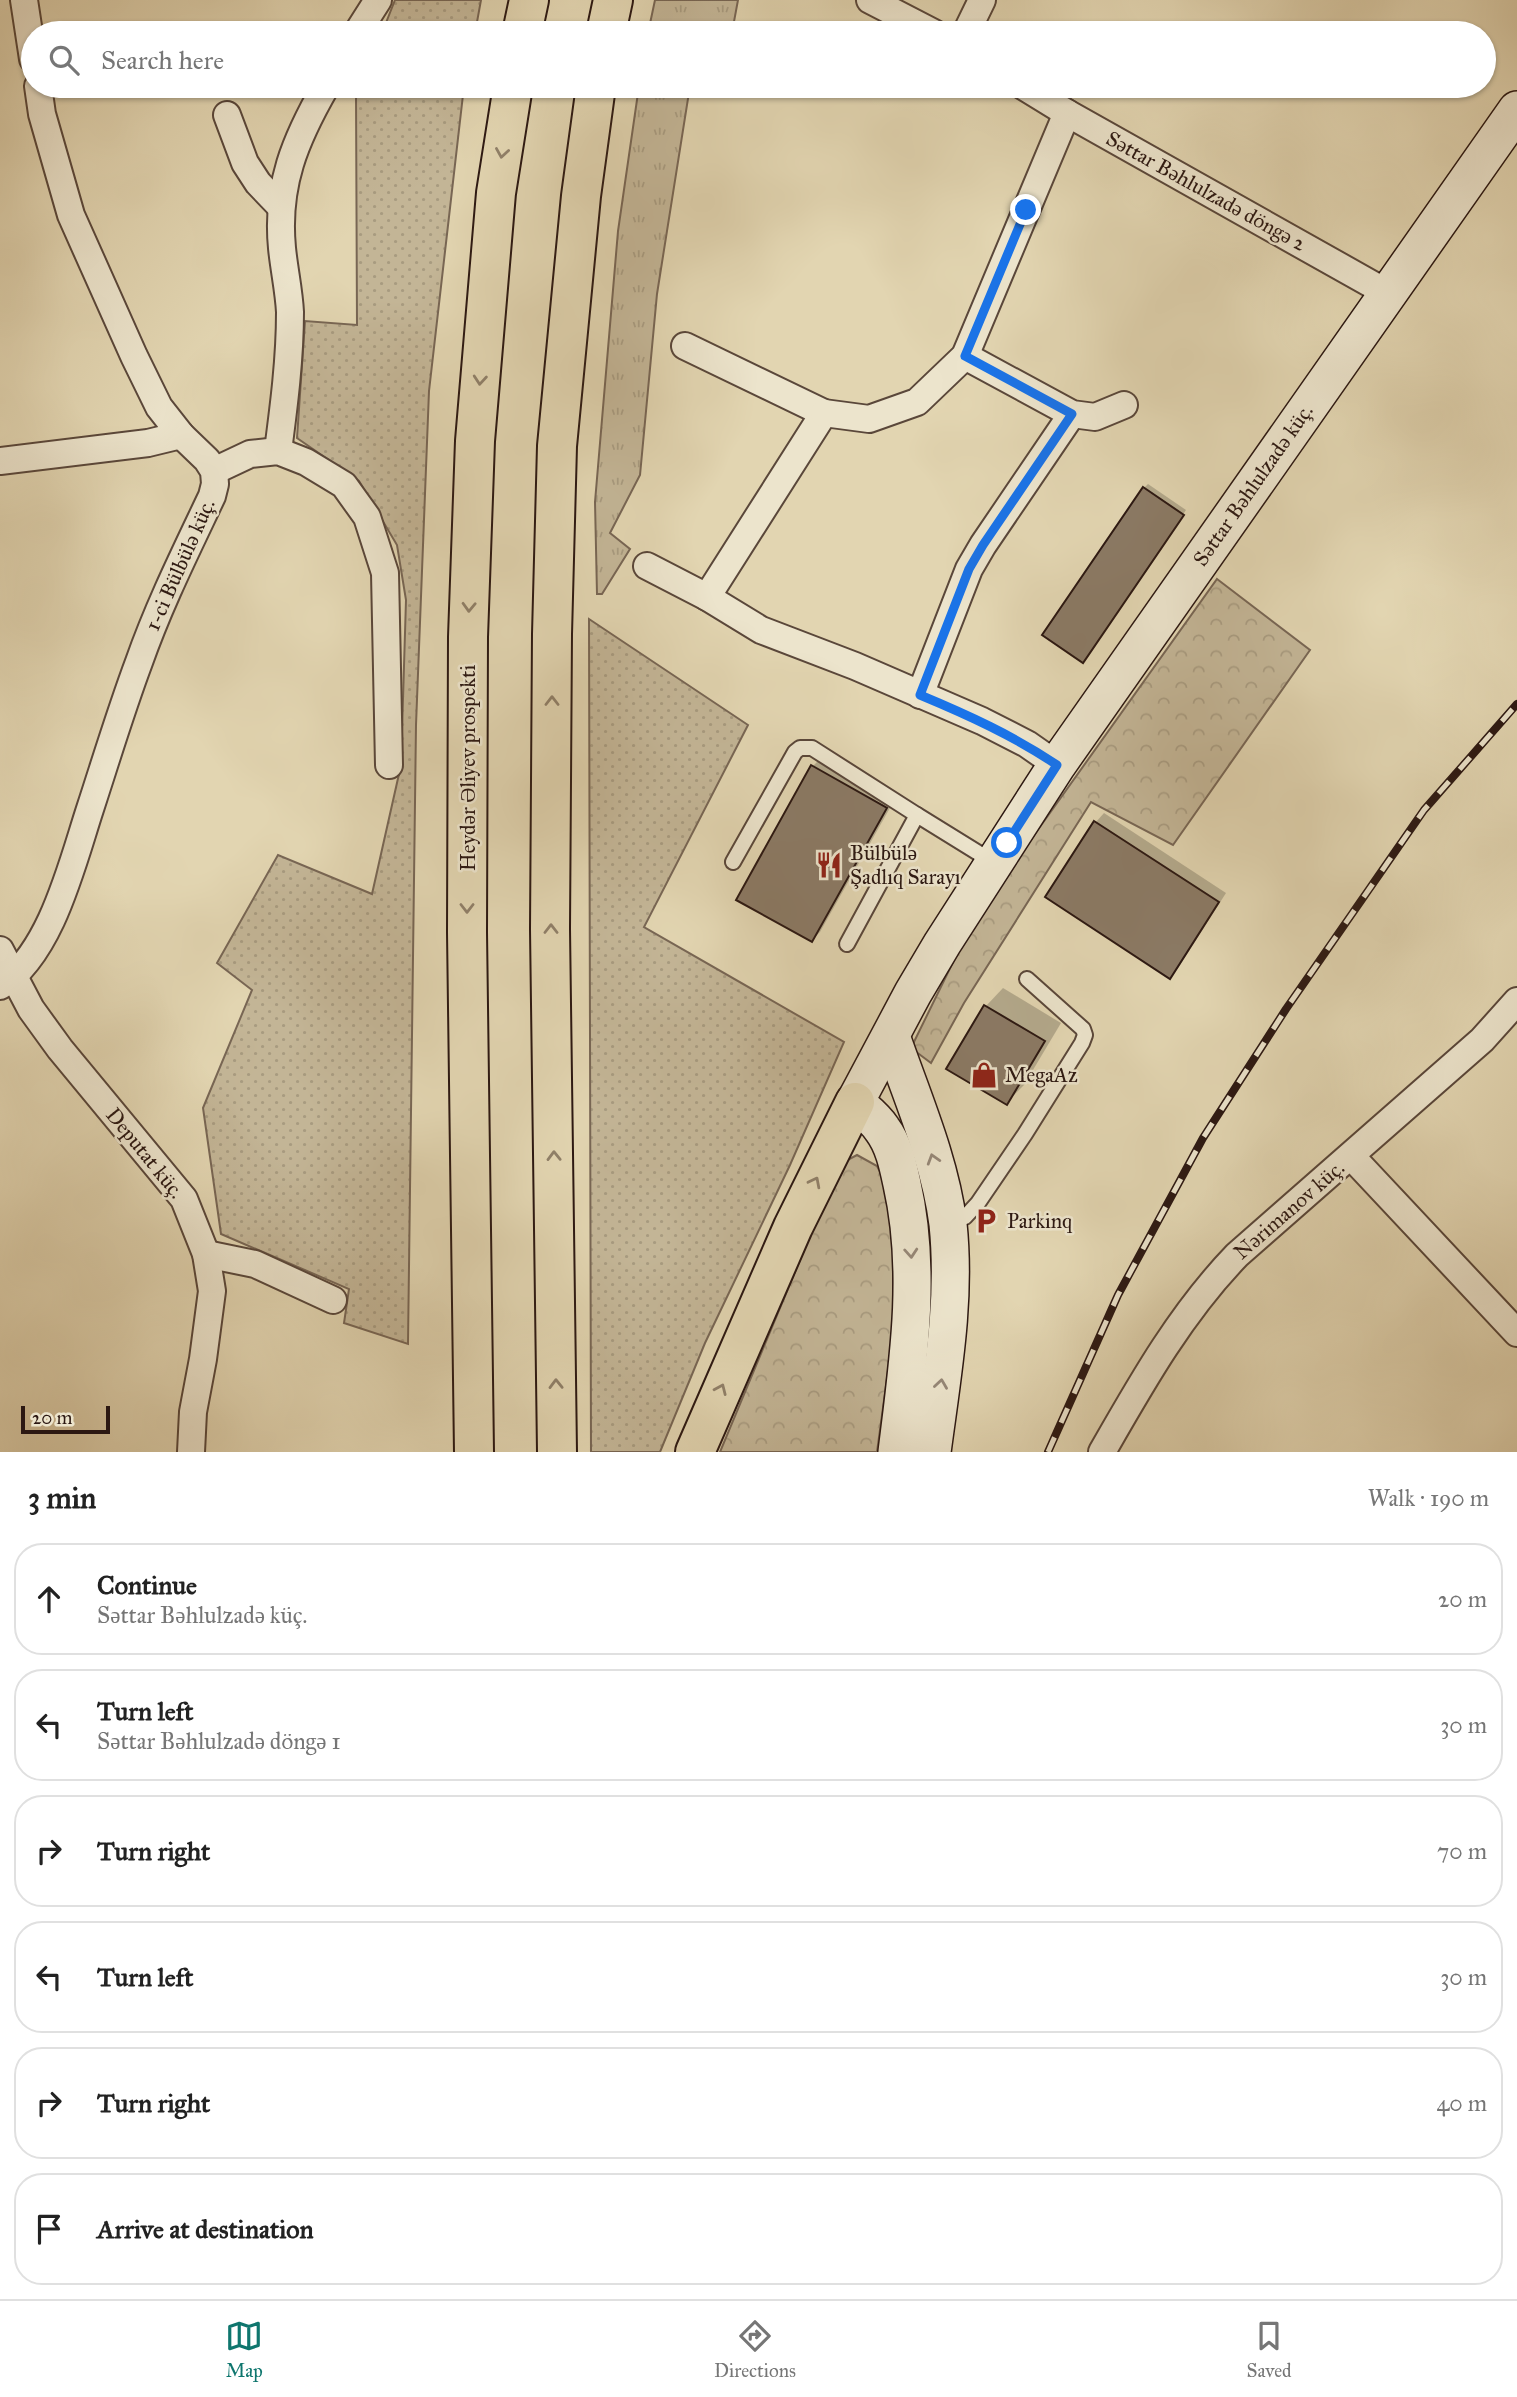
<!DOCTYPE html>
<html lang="en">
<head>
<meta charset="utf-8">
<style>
  :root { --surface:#fff; --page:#f6f6f6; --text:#222; --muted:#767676; --line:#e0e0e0; --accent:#0f766e }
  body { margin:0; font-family:"IM FELL Great Primer",serif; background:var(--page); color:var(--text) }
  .scale { position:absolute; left:21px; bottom:18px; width:89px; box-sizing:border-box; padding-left:7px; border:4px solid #2c1812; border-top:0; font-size:19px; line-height:24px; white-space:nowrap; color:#2c1812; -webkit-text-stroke:5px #ece4cc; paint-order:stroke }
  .stop { position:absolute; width:21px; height:21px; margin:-16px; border:5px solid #1a73e8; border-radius:50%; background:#fff }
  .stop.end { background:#1a73e8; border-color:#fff; box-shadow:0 2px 7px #0008 }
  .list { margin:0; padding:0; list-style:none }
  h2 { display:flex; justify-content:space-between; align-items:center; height:91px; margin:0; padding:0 28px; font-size:30px }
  h2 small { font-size:23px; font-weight:400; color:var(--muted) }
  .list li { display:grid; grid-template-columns:46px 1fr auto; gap:21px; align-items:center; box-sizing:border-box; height:112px; margin:0 14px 14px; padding:0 14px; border:2px solid var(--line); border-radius:28px }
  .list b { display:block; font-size:26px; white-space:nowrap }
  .list p { margin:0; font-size:23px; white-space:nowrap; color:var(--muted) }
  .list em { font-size:23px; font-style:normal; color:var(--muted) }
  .icon { flex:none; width:38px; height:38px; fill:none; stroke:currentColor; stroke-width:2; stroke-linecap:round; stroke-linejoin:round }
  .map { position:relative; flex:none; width:1517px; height:1452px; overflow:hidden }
  .search { position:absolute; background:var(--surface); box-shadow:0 2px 5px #0004; left:21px; right:21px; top:21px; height:77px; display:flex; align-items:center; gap:18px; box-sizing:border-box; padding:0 24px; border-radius:38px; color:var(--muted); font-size:26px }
  .sheet { height:847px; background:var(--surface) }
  nav { display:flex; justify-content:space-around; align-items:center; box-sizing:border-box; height:98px; border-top:2px solid var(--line); background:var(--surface); font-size:19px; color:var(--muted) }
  nav a { display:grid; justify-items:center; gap:4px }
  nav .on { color:var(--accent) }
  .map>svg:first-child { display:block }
</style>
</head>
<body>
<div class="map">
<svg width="1517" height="1452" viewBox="0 0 1517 1452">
  <defs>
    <pattern id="grass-tufts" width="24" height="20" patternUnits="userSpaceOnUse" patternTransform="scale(1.75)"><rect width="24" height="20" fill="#c3b596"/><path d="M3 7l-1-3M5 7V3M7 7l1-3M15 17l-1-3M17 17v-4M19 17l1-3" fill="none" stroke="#a89b80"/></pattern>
    <pattern id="forest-crowns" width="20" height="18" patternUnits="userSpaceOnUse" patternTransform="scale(1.75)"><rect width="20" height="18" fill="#c3b596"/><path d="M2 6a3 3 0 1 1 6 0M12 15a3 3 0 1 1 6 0" fill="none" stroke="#a89b80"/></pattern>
    <pattern id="park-dots" width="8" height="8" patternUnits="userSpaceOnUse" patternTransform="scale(1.75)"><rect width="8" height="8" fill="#c3b596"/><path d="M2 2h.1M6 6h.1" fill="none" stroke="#a89b80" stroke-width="1.8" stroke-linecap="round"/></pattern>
  </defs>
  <rect width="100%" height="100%" fill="#e2d5b1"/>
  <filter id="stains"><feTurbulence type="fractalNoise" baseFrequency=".00286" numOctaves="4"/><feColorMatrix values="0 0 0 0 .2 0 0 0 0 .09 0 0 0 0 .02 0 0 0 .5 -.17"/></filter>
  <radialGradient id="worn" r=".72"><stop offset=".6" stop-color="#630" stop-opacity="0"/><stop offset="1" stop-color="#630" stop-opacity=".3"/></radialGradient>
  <!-- grass -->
  <g fill="url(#grass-tufts)" stroke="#786654" stroke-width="2">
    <polygon points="655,0 738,0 733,27 724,33 648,33"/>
    <polygon points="639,86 690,86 657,294 640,475 610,533 630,549 602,594 597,594 595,502 618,231"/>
  </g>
  <!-- forest -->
  <g fill="url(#forest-crowns)" stroke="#786654" stroke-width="2">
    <polygon points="1217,579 1310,650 1173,845 1091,802 964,1003 931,1063 911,1048 958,952 1017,859"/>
    <polygon points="857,1155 877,1166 893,1197 893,1334 877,1452 720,1452 840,1164"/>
  </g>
  <!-- park -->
  <g fill="url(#park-dots)" stroke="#786654" stroke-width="2">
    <polygon points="395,0 481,0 475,33 382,33"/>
    <polygon points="360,86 464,86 429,391 416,725 408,1344 344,1323 349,1289 221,1234 203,1108 252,990 217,963 278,855 372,894 401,765 406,600 397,545 359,481 297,438 305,321 357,325 356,94"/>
    <polygon points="589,619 748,725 644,927 844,1042 790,1165 705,1343 660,1452 591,1452"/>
  </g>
  <!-- shadow -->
  <g fill="#0003">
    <polygon points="1148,484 1186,510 1087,657 1144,488"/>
    <polygon points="821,758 895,799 820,932 812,940 739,900 813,766"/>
    <polygon points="1104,813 1226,893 1178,968 1169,977 1047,897 1096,822"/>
    <polygon points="1003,988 1061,1023 1024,1085 1006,1103 949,1068 986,1006"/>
  </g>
  <!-- building -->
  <g fill="#8b7a65" stroke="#2c1812" stroke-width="2">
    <polygon points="1143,487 1184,515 1083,663 1042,635"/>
    <polygon points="811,765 887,808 812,942 736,900"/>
    <polygon points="1094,821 1219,902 1170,979 1045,897"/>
    <polygon points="984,1005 1045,1041 1007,1105 946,1069"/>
  </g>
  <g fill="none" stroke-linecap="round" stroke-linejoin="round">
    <!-- lane casing -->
    <g stroke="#5a473a" stroke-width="18">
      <g id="lane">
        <polyline points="733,862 795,752 800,748 812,748 917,815"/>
        <polyline points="847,944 917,815 993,862"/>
        <polyline points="949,1222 965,1217 978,1203 1025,1134 1082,1043 1085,1035 1083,1029 1027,979"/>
      </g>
    </g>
    <!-- street casing -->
    <g stroke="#5a473a" stroke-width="30">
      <g id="street">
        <polyline points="24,0 33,59"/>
        <polyline points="870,0 934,33"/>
        <polyline points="357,33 378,0"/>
        <polyline points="966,33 982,0"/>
        <polyline points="1023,86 1067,113 1389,294"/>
        <polyline points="227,115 245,163 258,183 280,206"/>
        <polyline points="685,346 824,413 707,597"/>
        <polyline points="965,356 1072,414 1095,417 1124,405"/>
        <polyline points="824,413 869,419 917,402 965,356 1067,113"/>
        <path d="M278 451C284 405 290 359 290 312 289 291 284 269 282 248 276 185 295 140 326 86"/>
        <polyline points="0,461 148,443 181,435"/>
        <polyline points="214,471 250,454 278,451 306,462 344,485 367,517 385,573 389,765"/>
        <polyline points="647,566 707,597 761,630 855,666 982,721 1027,744 1057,765"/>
        <polyline points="920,695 969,569 983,545 1072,414"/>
        <polyline points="0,950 31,1009 60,1049 184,1199 206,1254 212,1291 203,1359 193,1412 191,1452"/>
        <path d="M0 986C51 954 72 864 90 809 106 760 121 710 139 662 159 605 186 551 212 496L215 484 214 471 207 460 181 435 159 407 134 356 71 215 42 114 38 86"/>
        <polyline points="1351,1156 1517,1333"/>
        <polyline points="206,1254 255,1264 333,1300"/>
        <path d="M1102 1452C1142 1382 1181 1313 1237 1255L1482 1040 1517 1001"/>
      </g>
    </g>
    <!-- secondary casing -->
    <g stroke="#2c1812" stroke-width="40">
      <g id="secondary">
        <path d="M891 1036C912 1097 940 1160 948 1224 956 1301 942 1376 932 1452"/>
        <path d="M897 1452C908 1364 922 1272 902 1184 898 1165 894 1145 882 1129 875 1118 865 1111 855 1102L913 993 942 944 1057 765 1517 110"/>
      </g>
    </g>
    <!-- highway casing -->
    <g stroke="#2c1812" stroke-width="42">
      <g id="highway">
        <polyline points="522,33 529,0"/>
        <polyline points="606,33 613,0"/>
        <polyline points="474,1452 467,932 468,637 475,441 496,193 513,86"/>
        <polyline points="557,1452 550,929 552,634 557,446 581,196 596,86"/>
        <polyline points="695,1452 793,1227 855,1102"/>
      </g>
    </g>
    <!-- lane -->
    <use href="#lane" stroke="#ece4cc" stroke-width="14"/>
    <!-- street -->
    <use href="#street" stroke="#ece4cc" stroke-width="26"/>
    <!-- secondary -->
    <use href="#secondary" stroke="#ece4cc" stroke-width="37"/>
    <!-- highway -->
    <use href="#highway" stroke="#e2d5b1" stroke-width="38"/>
    <!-- rail casing -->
    <g stroke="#2c1812" stroke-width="8">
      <polyline id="rail" points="1048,1452 1118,1295 1203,1138 1286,1009 1424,810 1517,704"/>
    </g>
    <!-- rail -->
    <use href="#rail" stroke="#ece4cc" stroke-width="5" stroke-dasharray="16" stroke-linecap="butt"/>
  </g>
  <!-- one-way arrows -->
  <defs><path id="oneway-chevron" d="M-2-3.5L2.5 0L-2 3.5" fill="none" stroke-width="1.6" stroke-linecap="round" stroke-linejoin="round" transform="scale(1.75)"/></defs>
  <g stroke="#908069">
    <use href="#oneway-chevron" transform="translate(502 153) rotate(99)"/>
    <use href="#oneway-chevron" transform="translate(480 380) rotate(95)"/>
    <use href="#oneway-chevron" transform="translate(469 607) rotate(92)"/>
    <use href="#oneway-chevron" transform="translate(552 701) rotate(-90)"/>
    <use href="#oneway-chevron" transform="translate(467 908) rotate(90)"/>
    <use href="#oneway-chevron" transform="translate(551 929) rotate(-90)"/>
    <use href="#oneway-chevron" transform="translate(554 1156) rotate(-91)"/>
    <use href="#oneway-chevron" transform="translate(815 1182) rotate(-63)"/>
    <use href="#oneway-chevron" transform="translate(556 1384) rotate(-91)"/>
    <use href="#oneway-chevron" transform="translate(721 1389) rotate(-66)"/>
  </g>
  <g stroke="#968878">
    <use href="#oneway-chevron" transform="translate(933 1159) rotate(-107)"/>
    <use href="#oneway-chevron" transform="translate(911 1253) rotate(86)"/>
    <use href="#oneway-chevron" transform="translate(941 1384) rotate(-82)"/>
  </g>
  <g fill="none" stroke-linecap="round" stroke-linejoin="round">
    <!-- route -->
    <path stroke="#1a73e8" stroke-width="9" d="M1007 843 1057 765C1014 736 968 715 920 695L969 569 983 545 1072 414 965 356 1026 210"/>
  </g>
  <!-- icons -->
  <defs>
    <g id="restaurant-bare" transform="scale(2.1)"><path d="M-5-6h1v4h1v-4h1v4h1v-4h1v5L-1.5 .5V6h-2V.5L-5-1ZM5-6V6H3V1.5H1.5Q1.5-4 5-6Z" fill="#8f2418" stroke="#ece4cc" stroke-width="2.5" paint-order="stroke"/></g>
    <g id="shop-bare" transform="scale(2.1)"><path d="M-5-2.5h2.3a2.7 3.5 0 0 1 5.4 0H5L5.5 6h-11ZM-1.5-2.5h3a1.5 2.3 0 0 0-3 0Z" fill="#8f2418" stroke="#ece4cc" stroke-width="2.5" paint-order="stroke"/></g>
    <g id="parking-bare" transform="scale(2.1)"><path d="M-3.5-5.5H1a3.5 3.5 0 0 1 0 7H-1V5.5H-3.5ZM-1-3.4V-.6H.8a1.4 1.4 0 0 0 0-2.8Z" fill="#8f2418" stroke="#ece4cc" stroke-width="2.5" paint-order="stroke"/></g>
  </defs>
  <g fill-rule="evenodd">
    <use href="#restaurant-bare" x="829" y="865"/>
    <use href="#shop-bare" x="984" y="1075"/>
    <use href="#parking-bare" x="986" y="1221"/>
  </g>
  <g text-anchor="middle" stroke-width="5" stroke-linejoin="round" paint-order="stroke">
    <!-- street labels -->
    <g font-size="21" fill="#2c1812" stroke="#ece4cc">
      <text transform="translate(1206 191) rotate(29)" y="7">Səttar Bəhlulzadə döngə 2</text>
      <text transform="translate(1253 485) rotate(-55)" y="7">Səttar Bəhlulzadə küç.</text>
      <text transform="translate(180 565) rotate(-66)" y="7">1-ci Bülbülə küç.</text>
      <text transform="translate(468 768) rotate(-90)" y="7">Heydər Əliyev prospekti</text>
      <text transform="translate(145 1153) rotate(51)" y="7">Deputat küç.</text>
      <text transform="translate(1289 1210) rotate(-41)" y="7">Nərimanov küç.</text>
    </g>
    <!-- poi labels -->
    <g font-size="21" fill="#2c1812" stroke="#ece4cc" text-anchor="start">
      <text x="850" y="860">Bülbülə<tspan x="850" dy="24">Şadlıq Sarayı</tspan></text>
      <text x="1005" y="1082">MegaAz</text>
      <text x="1007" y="1228">Parkinq</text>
    </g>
  </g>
  <rect width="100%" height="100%" filter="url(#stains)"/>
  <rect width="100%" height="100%" fill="url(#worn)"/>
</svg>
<div class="scale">20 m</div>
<div class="stop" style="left:1007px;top:843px"></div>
<div class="stop end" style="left:1026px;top:210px"></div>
<div class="search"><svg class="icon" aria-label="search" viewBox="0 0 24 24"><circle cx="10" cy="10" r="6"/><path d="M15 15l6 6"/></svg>Search here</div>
</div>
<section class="sheet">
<h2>3 min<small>Walk · 190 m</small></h2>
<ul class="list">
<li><svg class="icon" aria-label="ahead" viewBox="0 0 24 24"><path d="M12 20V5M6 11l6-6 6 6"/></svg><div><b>Continue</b><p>Səttar Bəhlulzadə küç.</p></div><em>20 m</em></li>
<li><svg class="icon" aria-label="left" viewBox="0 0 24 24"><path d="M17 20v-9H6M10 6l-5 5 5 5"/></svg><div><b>Turn left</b><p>Səttar Bəhlulzadə döngə 1</p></div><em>30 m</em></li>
<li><svg class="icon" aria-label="right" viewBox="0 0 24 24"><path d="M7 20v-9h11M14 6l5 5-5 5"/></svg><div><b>Turn right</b></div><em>70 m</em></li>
<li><svg class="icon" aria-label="left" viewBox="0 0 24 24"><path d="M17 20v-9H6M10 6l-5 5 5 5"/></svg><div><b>Turn left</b></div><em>30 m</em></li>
<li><svg class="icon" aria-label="right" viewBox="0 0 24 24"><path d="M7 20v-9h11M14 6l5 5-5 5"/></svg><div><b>Turn right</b></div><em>40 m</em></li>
<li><svg class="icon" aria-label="arrive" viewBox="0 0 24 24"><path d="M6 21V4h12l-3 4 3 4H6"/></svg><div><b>Arrive at destination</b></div></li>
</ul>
</section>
<nav>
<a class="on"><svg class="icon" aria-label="map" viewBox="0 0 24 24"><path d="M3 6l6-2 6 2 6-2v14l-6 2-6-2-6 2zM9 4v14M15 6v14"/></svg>Map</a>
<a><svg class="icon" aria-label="directions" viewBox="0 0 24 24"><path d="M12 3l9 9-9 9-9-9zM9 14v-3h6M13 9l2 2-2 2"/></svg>Directions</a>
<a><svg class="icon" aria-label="saved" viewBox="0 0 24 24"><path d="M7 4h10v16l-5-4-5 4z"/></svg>Saved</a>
</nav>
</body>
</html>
